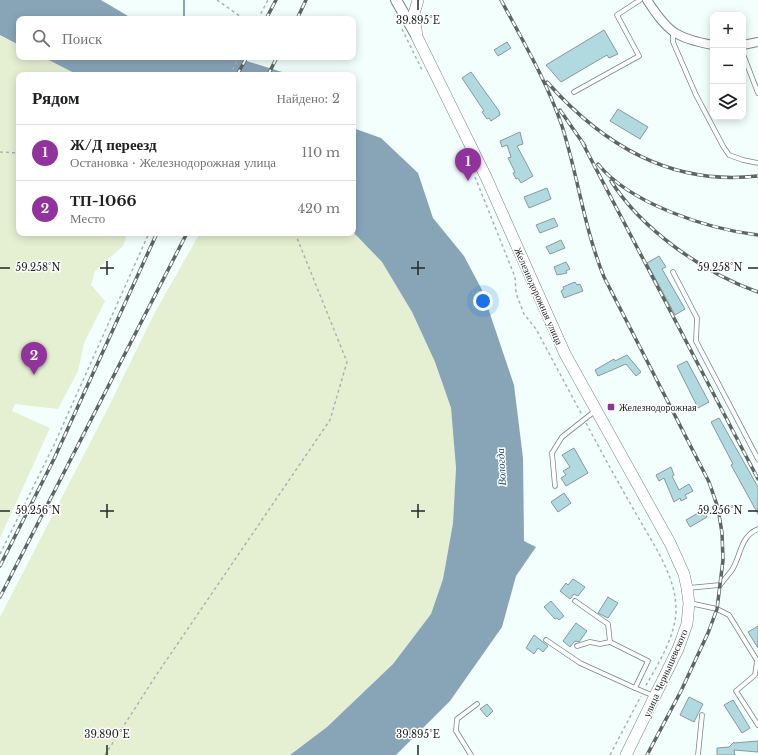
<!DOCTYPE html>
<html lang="ru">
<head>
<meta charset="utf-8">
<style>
  :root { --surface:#fff; --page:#f6f6f6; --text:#202124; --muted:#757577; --line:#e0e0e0; --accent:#91339d }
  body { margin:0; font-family:"Libre Baskerville",serif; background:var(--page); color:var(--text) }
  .controls { position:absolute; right:12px; top:12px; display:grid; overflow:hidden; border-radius:8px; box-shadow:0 2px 10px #0003 }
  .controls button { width:36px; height:36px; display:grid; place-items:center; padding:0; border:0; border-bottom:1px solid var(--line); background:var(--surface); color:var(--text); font:20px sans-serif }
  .you { position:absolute; left:483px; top:301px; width:14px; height:14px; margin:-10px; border:3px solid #fff; border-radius:50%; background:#1a73e8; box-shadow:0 0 0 6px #1a73e833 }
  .badge { display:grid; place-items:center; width:26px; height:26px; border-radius:50%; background:var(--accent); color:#fff; font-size:13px; font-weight:700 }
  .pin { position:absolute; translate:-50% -33px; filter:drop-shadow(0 1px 2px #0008) }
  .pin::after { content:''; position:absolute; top:21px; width:14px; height:12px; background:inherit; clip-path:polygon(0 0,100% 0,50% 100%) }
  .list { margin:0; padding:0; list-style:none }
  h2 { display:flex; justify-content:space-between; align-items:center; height:52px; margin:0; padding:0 16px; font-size:17px }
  h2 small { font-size:13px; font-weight:400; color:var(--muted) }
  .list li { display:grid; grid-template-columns:26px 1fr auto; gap:12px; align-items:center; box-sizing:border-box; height:56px; padding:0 16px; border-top:1px solid var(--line) }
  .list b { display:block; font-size:15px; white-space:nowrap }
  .list p { margin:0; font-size:13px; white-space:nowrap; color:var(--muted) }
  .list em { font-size:13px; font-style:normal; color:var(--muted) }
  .icon { flex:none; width:22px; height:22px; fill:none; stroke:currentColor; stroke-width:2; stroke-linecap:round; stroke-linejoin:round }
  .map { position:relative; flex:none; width:758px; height:755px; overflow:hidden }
  .search { position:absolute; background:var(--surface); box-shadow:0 2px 10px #0003; left:16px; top:16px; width:340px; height:44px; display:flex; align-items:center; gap:10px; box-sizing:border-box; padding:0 14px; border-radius:8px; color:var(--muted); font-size:15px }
  .panel { position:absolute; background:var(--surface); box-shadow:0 2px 10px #0003; left:16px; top:72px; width:340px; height:164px; border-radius:8px }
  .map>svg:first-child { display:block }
</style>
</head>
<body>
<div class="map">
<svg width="758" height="755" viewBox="0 0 758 755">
  <rect width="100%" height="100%" fill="#f2fffc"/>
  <!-- green -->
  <g fill="#e5f0d2">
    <polygon points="0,35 19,45 19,57 43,57 78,75 19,75 19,233 127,233 123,246 95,271 91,285 105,301 84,343 78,371 58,409 15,404 12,411 50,428 0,538"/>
    <polygon points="353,232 382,262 412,312 435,362 451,408 456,468 453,523 443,579 431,614 393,664 327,727 290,755 0,755 0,617 108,408 154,314 200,233 353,233"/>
  </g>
  <!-- water -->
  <g fill="#88a5b8">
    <polygon points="0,0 101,0 133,19 19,19 19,45 0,35"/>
    <polygon points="43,57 234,57 282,72 285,75 78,75"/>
    <polygon points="353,128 381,138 418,173 433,218 464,256 482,290 514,385 523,458 524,541 536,547 516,576 502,627 450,701 396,755 290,755 327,727 393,664 431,614 443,579 453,523 456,468 451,408 435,362 412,312 382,262 353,232"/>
  </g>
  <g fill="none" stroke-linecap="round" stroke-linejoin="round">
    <!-- stream -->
    <polyline stroke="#88a5b8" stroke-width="2" points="184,0 184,19"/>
  </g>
  <!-- building -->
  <g fill="#b1d9e0" stroke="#8a999b">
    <polygon points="604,30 618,54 609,58 607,55 561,82 546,65"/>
    <polygon points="507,42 511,48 498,56 494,50"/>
    <polygon points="471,72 499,111 500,115 491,121 489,118 487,119 482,112 484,111 462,78"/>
    <polygon points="618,109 648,127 640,139 610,121"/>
    <polygon points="520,132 523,144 517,146 533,176 521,183 518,178 516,179 513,173 515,172 508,158 511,157 507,145 502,147 500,141"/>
    <polygon points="547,188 551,199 529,208 524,197"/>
    <polygon points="554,218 558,226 540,233 536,225"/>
    <polygon points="561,240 565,248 550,254 546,247"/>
    <polygon points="659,256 666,267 662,269 685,309 675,315 647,263"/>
    <polygon points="566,262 570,269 566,271 567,273 557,275 554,267"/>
    <polygon points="575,282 577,285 580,284 583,291 564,298 561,291 564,289 563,287"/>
    <polygon points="627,355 641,372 636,376 626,364 598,376 595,370 614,359 615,361"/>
    <polygon points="687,361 709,402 698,408 677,366"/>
    <polygon points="719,418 758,487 758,514 731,465 733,464 711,422"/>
    <polygon points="574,448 588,473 566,486 561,478 566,475 563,471 570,467 562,455"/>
    <polygon points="671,467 674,475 672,476 679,490 689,484 693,491 685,495 687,498 681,501 680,498 674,502 664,478 659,481 656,475"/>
    <polygon points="564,493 571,503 558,512 551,502"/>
    <polygon points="703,510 707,517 690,527 686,520"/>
    <polygon points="573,579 585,587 578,596 574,594 570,599 560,591 566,583 568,585"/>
    <polygon points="608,597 618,603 608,618 598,613"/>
    <polygon points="551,601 564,616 559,620 557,618 555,619 544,607"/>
    <polygon points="576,623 587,631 579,642 575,641 570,647 563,641"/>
    <polygon points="758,626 758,648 748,632"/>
    <polygon points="534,635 548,646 543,652 538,648 534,654 526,648"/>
    <polygon points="689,697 703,704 694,722 680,715"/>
    <polygon points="733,700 750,728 742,733 724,705"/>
    <polygon points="487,704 493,711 487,717 480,709"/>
    <polygon points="758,741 758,752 734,750 735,755 717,755 717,748 729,747 734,742 734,743"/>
  </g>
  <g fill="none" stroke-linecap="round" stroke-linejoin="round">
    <!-- service casing -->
    <g stroke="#788783" stroke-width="5.5">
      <g id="service">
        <polyline points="673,33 673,42 696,95 723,146 729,155 743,160 758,163"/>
        <polyline points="743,54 758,93"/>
        <polyline points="574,92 639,56 617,15 640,0"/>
        <polyline points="673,272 697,318 696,341 758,459"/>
        <polyline points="555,486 552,453 562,437 595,411"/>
        <path d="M688 588 720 585C724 580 728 575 732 570 741 556 740 536 758 529"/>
        <polyline points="575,601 608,624 610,642 648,661 635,688 654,696"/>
        <polyline points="690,603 717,609 729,615 758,662"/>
        <polyline points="546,640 580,663 635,688"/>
        <polyline points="577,646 590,642 600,644 610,642"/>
        <polyline points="757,661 755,675 736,691 758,725"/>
        <polyline points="471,755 456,731 457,719 477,704"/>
        <polyline points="698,755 702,715"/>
      </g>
    </g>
    <!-- minor casing -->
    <g stroke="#788783" stroke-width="10">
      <g id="minor">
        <path d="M647 0C668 32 675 38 713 45"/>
        <polyline points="743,45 758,42"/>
      </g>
    </g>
    <!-- tertiary casing -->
    <g stroke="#788783" stroke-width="12">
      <polyline id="tertiary" points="396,0 416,35"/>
    </g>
    <!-- secondary casing -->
    <g stroke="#788783" stroke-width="12">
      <polyline id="secondary" points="418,0 414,14 417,37 486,177 565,354 670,543 684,574 687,588 689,603 687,624 678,649 626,755"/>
    </g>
    <!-- path -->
    <g stroke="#a9b3b1" stroke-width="1.5" stroke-dasharray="3 3" stroke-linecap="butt">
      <polyline points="217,0 244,19"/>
      <polyline points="258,19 268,0"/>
      <polyline points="402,29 423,72"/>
      <polyline points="230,75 239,57"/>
      <polyline points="0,152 19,153"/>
      <polyline points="475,177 515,277 516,293 524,314 536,329 582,415"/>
      <path d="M586 423C603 455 620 486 638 517 653 544 676 576 676 609 676 636 658 664 645 687"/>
      <polyline points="0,554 54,445 149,233"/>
      <polyline points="105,755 157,674 330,420 347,362 295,233"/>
      <polyline points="610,755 641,696"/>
    </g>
    <!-- service -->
    <use href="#service" stroke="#fff" stroke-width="4"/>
    <!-- minor -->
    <use href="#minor" stroke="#fff" stroke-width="8"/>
    <!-- tertiary -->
    <use href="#tertiary" stroke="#fff" stroke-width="10"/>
    <!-- secondary -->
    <use href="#secondary" stroke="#fff" stroke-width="11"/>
    <!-- rail casing -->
    <g stroke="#5e6664" stroke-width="3.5">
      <g id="rail">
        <path d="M501 0C523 41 547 82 562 126 578 176 584 228 604 277L709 482 718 508 722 533 723 560 717 609 708 633 681 691 647 755"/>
        <polyline points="266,19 276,0"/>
        <polyline points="297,19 306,0"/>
        <polyline points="237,75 247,57"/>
        <polyline points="268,75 277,57"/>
        <path d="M547 82C603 145 671 186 758 176"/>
        <polyline points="560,110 585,146"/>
        <polyline points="582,142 758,479"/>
        <path d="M598 164C630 204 708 229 758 235"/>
        <path d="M611 181C642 230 704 273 758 292"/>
        <polyline points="0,566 54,459 157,233"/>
        <polyline points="0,597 187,233"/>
      </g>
    </g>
    <!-- rail -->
    <use href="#rail" stroke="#fff" stroke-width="2" stroke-dasharray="6" stroke-linecap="butt"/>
  </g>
  <!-- ticks -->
  <path fill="none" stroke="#222826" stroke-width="1.5" d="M418 0V10M107 261V275M418 261V275M0 268H10M100 268H114M411 268H425M748 268H758M107 504V518M418 504V518M0 511H10M100 511H114M411 511H425M748 511H758M107 745V755M418 745V755"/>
  <!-- markers -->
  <rect fill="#91339d" stroke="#fff" stroke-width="1.5" x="607" y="403" width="8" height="8" rx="2"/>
  <g text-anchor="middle" stroke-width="3" stroke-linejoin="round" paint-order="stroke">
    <!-- street labels -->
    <g font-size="10" fill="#222826" stroke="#fff">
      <text transform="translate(539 296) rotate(66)" y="4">Железнодорожная улица</text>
      <text transform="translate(665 673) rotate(-66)" y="4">улица Чернышевского</text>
    </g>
    <!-- poi labels -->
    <g font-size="10" fill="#222826" stroke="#fff" text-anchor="start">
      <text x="619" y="411">Железнодорожная</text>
    </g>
    <!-- water labels -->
    <g font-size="11" font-style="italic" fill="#1a4e6a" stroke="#fff">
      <text transform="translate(501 467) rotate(-93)" y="4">Вологда</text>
    </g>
  </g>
  <g font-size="10" text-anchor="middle" fill="#222826" stroke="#fff" stroke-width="3" stroke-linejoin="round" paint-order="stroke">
    <text x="418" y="24">39.895°E</text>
    <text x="38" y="271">59.258°N</text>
    <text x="720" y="271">59.258°N</text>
    <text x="38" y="514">59.256°N</text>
    <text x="720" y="514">59.256°N</text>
    <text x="107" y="738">39.890°E</text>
    <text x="418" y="738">39.895°E</text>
  </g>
</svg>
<div class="controls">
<button>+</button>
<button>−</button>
<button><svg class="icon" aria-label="layers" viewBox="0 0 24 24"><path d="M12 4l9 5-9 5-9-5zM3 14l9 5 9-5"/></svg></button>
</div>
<div class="you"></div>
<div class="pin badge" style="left:468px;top:181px">1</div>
<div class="pin badge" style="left:34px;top:375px">2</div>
<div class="search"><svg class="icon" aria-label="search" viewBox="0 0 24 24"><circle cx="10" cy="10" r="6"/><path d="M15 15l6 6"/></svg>Поиск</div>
<section class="panel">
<h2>Рядом<small>Найдено: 2</small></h2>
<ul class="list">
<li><span class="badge">1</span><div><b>Ж/Д переезд</b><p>Остановка · Железнодорожная улица</p></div><em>110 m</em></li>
<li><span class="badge">2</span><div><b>ТП-1066</b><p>Место</p></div><em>420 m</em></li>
</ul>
</section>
</div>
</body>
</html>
